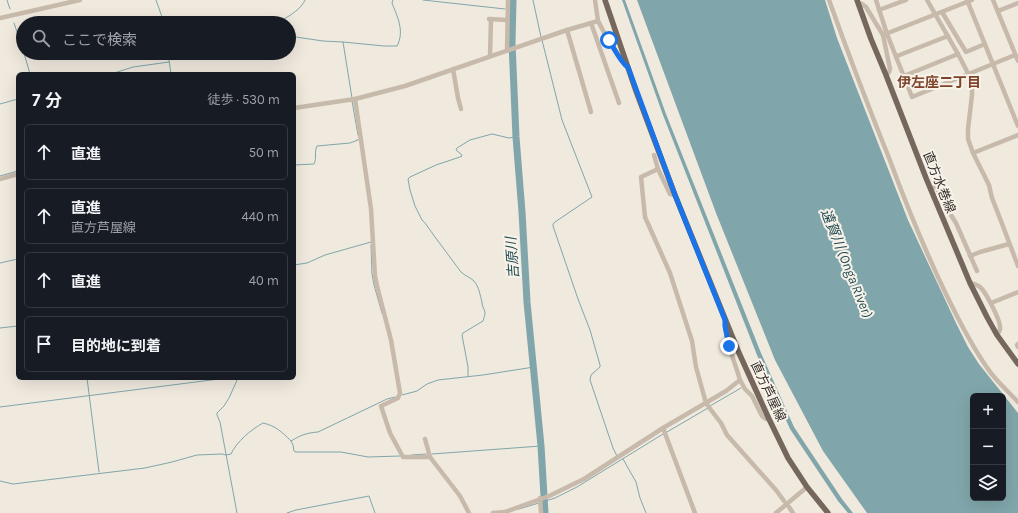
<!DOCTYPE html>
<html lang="ja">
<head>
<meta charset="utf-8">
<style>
  :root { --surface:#171b24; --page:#20242c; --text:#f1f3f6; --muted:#9ea1a6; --line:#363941 }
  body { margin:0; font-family:Karla,"Noto Sans JP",sans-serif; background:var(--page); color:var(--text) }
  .controls { position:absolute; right:12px; bottom:12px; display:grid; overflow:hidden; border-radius:6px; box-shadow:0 4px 16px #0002 }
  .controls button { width:36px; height:36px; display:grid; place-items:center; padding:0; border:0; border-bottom:1px solid var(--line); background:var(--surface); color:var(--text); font:20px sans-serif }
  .stop { position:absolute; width:12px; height:12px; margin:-9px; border:3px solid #1a73e8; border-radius:50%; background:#fff }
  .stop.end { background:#1a73e8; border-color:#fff; box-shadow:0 1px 4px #0008 }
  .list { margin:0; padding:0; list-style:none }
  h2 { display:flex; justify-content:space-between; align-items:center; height:52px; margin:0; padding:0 16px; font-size:17px }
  h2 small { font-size:13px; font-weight:400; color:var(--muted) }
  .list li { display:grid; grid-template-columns:26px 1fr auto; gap:12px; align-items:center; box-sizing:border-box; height:56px; margin:0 8px 8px; padding:0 8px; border:1px solid var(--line); border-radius:6px }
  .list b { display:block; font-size:15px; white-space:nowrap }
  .list p { margin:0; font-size:13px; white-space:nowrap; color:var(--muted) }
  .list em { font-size:13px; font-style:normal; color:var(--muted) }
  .icon { flex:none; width:22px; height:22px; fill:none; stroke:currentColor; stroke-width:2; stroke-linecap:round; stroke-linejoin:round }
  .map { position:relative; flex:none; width:1018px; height:513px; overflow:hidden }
  .search { position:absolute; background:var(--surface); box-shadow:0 4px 16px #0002; left:16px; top:16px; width:280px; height:44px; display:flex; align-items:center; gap:10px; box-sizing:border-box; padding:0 14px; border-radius:22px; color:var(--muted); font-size:15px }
  .panel { position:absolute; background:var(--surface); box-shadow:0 4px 16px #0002; left:16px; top:72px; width:280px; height:308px; border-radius:6px }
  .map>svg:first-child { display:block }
</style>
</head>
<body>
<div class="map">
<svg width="1018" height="513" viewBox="0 0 1018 513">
  <rect width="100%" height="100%" fill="#f0e9de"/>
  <!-- water -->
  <g fill="#80a6ab" fill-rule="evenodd">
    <polygon points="622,0 625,0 666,114 761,353 794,427 842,499 853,513 848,513 838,501 790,429 757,355 663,115"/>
    <path d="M637 0H825L837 38 908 220 956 323 968 347 979 364 1018 413V513H867L823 451 775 360 716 213ZM973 396H1003V498H973Z"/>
  </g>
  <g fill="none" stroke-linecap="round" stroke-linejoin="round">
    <!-- stream -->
    <g stroke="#80a6ab" stroke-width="1">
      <polyline points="7,0 10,9"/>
      <polyline points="156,0 162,17 163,23"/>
      <polyline points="423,0 505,9"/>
      <polyline points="533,0 541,37"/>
      <polyline points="14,23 23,50"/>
      <path d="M278 23C281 19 285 19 289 16 295 12 302 7 305 0"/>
      <path d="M289 36 323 41 343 42 384 46H397C405 31 397 16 392 3L393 0"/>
      <polyline points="542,40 562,120 592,197 555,222 553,224 553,226 578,299 590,330 600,365 600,367 591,375 590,380 613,448 617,456"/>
      <polyline points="343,42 352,98"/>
      <polyline points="24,53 30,74"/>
      <polyline points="168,53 171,74"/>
      <polyline points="111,74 133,67 169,62"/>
      <polyline points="352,101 358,135"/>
      <polyline points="0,104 18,99"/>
      <path d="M294 165 314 164C317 158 314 152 317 146L350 143 358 140V139"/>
      <polyline points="0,176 18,171"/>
      <polyline points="371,245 372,274 374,285 382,313"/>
      <polyline points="0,263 18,259"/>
      <polyline points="294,265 307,263 325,255 371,242"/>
      <polyline points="0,328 18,326"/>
      <path d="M468 376V367L462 335 463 333 483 321C484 318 485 315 485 312 484 309 482 306 482 302 480 295 479 287 474 281 470 277 465 276 461 272L435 237 425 223 422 220 415 206 410 190 408 179 410 177 436 165 460 157 462 156 461 154 456 150 457 148 470 140 492 134 509 138 516 137"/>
      <polyline points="87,378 99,472"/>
      <polyline points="402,395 417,391 427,384 438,380 483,375 534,367"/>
      <polyline points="710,406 741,388"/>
      <polyline points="0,407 227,378"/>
      <polyline points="667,432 708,408"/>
      <polyline points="291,441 293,445 294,451 296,452 341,452 368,457 400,456"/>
      <polyline points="432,454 541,446"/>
      <polyline points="412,455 426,454"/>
      <polyline points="623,459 636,482 640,498 646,513"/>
      <path d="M0 481 13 484 145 468 172 462 197 455 222 454 226 455 231 454C236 442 252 429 263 423 276 426 282 432 291 441 301 435 306 433 318 432L387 399 395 397"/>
      <polyline points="542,502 555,498 577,487 663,434"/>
      <polyline points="519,509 539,503"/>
      <polyline points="237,513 220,422 217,415 217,413 224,406 229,398 238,378"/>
      <polyline points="287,513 296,510 369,496 375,513"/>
    </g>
    <!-- river -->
    <polyline stroke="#80a6ab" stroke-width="7" points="513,0 512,43 516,137 522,212 527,302 541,446 545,513"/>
    <!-- minor -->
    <g stroke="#c7baab" stroke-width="4.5">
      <path d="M829 0C848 53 868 106 889 158 906 204 924 248 945 292 958 319 971 345 988 369 996 381 1008 391 1018 402"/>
      <polyline points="876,0 887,34 912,97 1015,55"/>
      <polyline points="927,0 958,54 972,81 972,95 968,129 968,139 973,153 989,185 992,198 1001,221 1018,266"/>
      <polyline points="967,0 1018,126"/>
      <polyline points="993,0 1018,61"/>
      <polyline points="858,3 862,4 866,7 883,35 890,69 889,72 886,75"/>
      <polyline points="879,10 906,0"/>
      <polyline points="998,11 1018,3"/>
      <polyline points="942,12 966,52 985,44"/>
      <polyline points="0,18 80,0"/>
      <polyline points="489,19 507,20"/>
      <path d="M598 21C603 31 620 62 628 67"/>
      <polyline points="591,23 619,103"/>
      <polyline points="567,30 591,112"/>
      <polyline points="883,35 972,0"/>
      <polyline points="507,50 508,0"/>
      <polyline points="490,56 491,19"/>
      <polyline points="897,56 948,36"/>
      <polyline points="453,69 458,98 461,109"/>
      <polyline points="904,76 958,54"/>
      <polyline points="355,99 371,209 375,276 377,286 391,340 400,393 398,398 381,406 390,433 403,457 430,457"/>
      <polyline points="294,108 355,99 405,86 567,30 598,21 595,0"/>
      <polyline points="973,153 1018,135"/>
      <polyline points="654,155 658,169 670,194 675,195"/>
      <polyline points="658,169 641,177 645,217 670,273 692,341 696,367 706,403 711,410 721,423 727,435 776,490 784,501"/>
      <polyline points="0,179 18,174"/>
      <polyline points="930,189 934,187 937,188 949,212 956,223 977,271"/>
      <polyline points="970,256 980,252 1009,244"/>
      <path d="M970 283C975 284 979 285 982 289 987 295 999 318 1000 326 1001 330 999 332 997 335"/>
      <polyline points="991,303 1018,292"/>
      <polyline points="1018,344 1017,345 1018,347"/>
      <polyline points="740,380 745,389 752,396 762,416 766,419 769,419"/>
      <polyline points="663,428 695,513"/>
      <polyline points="425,439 430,457 460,496 469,513"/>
      <polyline points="540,498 541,513"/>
      <polyline points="789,507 793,513"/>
      <path d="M493 513 505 512 549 496 584 479 663 428 726 391 740 380C735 362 724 338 725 320"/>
      <polyline points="776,513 807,487"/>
    </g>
    <!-- major -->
    <g stroke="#76675c" stroke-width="5.5">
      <polyline points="605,0 636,91 675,195 739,353 769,419 788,458 807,487 828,513"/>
      <polyline points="857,0 871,39 886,75 926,178 970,283 987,317 997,335 1018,364"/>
    </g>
  </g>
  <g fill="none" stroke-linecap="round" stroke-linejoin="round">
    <!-- route -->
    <path stroke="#1a73e8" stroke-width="5" d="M609 40C614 48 621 63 628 67L675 195 725 320V326L729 346"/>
  </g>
  <g text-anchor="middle" stroke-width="4" stroke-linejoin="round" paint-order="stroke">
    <!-- street labels -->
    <g font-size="13" fill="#362e2a" stroke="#f8f3ea">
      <text transform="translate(940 182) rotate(68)" y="5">直方水巻線</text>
      <text transform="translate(769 391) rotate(65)" y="5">直方芦屋線</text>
    </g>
    <!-- neighbourhood labels -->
    <g font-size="14" font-weight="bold" fill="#7d432b" stroke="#f8f3ea">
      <text x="939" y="87">伊左座二丁目</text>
    </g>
    <!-- water labels -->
    <g font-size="14" font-style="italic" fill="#234d53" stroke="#f8f3ea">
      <text transform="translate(512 258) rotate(-94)" y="5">吉原川</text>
      <text transform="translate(847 263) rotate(68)" y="5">遠賀川 (Onga River)</text>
    </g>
  </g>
</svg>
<div class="controls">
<button>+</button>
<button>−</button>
<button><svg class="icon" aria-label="layers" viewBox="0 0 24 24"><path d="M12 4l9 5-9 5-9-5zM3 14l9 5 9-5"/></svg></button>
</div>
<div class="stop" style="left:609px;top:40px"></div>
<div class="stop end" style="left:729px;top:346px"></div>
<div class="search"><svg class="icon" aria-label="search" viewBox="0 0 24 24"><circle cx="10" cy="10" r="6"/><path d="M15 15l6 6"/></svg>ここで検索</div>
<section class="panel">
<h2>7 分<small>徒歩 · 530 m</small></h2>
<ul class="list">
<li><svg class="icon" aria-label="ahead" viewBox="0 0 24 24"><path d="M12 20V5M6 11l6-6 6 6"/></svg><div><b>直進</b></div><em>50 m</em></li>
<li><svg class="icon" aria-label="ahead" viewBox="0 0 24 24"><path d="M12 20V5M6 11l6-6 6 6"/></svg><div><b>直進</b><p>直方芦屋線</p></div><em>440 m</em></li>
<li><svg class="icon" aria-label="ahead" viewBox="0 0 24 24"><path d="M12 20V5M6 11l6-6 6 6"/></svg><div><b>直進</b></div><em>40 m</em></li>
<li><svg class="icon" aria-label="arrive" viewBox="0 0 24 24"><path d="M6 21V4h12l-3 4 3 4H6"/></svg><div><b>目的地に到着</b></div></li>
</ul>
</section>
</div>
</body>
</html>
